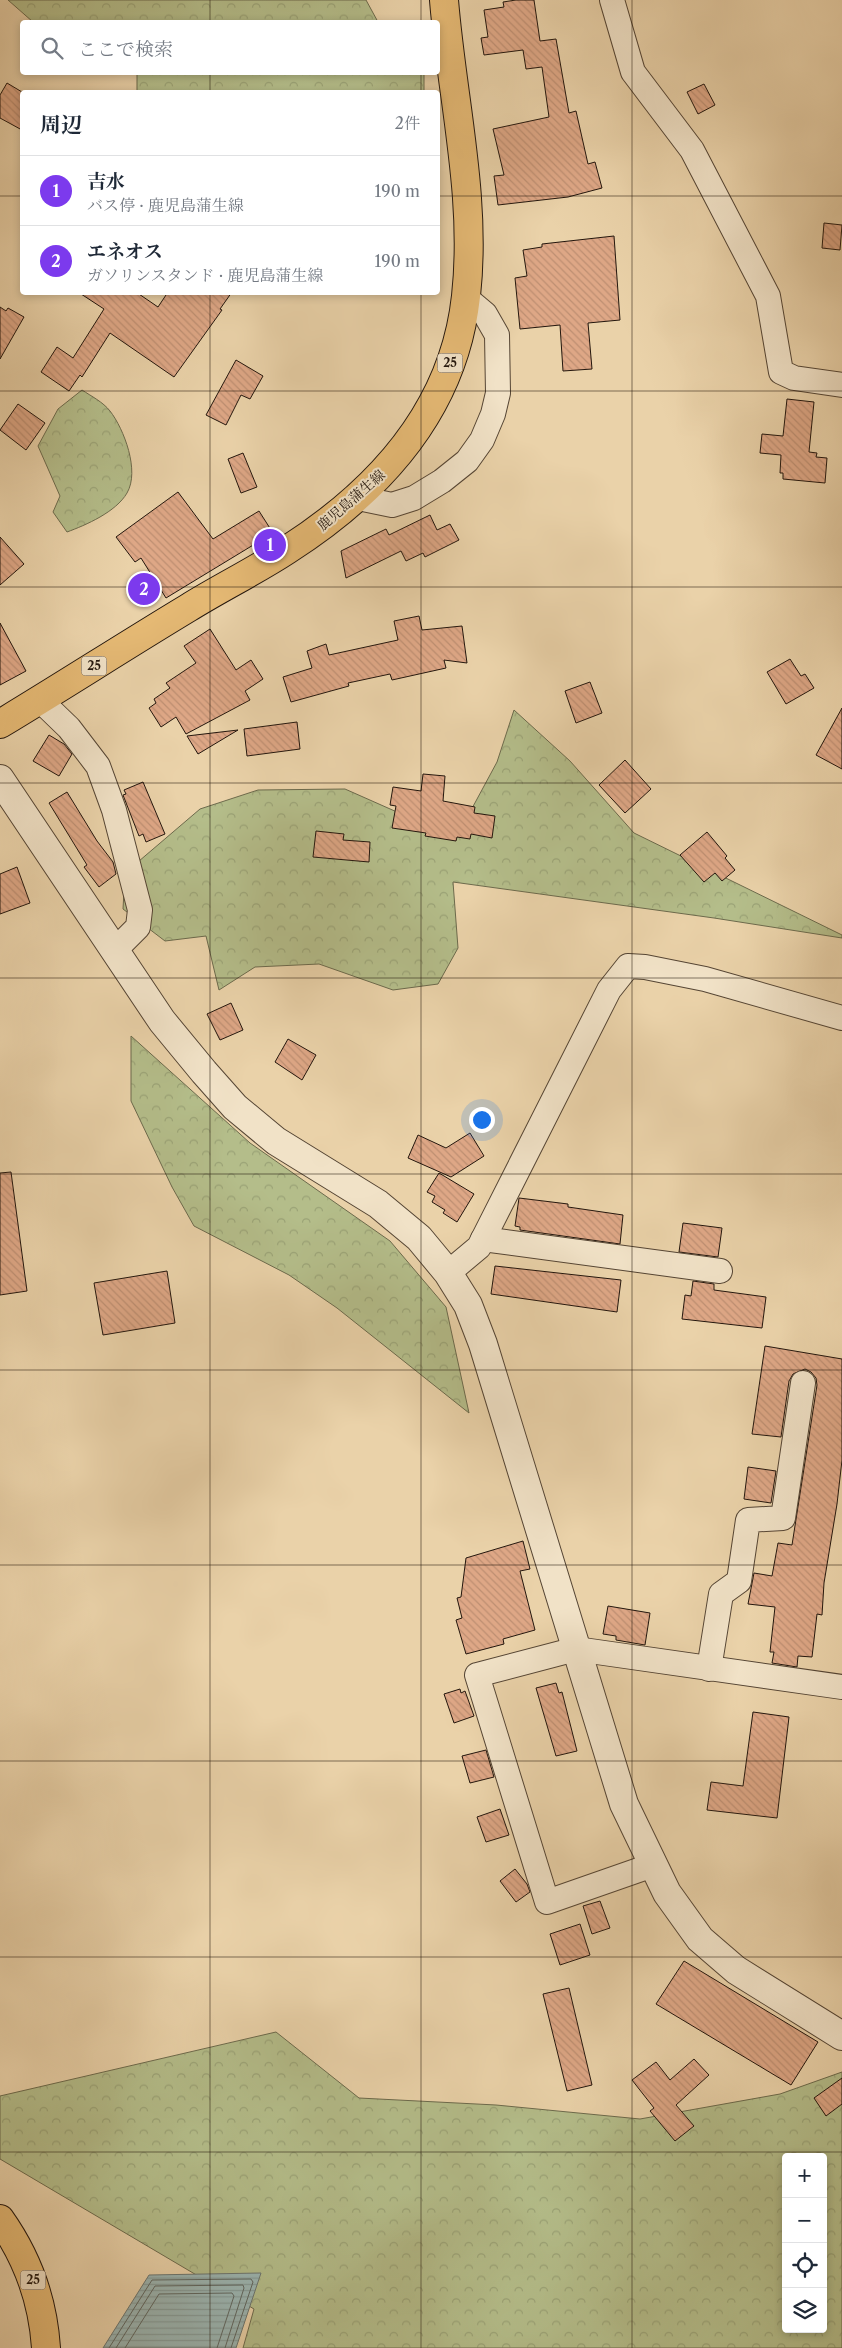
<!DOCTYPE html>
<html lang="ja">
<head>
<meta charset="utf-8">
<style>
  :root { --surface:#fff; --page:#f2f2f3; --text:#1f2937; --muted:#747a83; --line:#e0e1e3; --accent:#7c3aed }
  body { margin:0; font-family:"Libre Caslon Text","Noto Serif JP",serif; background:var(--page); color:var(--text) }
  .controls { position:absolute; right:15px; bottom:15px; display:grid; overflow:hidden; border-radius:5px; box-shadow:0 2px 8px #0003 }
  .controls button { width:45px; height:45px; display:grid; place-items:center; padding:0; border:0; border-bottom:1px solid var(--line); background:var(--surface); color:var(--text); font:25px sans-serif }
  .you { position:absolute; left:481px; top:1119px; width:18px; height:18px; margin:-12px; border:4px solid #fff; border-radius:50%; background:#1a73e8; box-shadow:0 0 0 8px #1a73e833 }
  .badge { display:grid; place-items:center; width:32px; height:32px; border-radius:50%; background:var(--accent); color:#fff; font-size:16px; font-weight:700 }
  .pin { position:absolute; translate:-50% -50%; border:2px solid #fff; box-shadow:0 1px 5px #0006 }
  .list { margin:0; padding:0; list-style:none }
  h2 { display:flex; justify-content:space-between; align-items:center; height:65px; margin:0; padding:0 20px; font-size:21px }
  h2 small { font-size:16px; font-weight:400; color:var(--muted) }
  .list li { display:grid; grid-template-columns:32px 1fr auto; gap:15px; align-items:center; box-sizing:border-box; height:70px; padding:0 20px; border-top:1px solid var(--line) }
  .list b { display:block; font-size:19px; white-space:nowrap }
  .list p { margin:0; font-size:16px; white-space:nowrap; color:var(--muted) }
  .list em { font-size:16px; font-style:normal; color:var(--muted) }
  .icon { flex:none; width:28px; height:28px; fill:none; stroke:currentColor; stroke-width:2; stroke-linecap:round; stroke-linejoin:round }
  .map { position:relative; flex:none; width:842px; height:2348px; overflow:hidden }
  .search { position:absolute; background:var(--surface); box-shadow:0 2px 8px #0003; left:20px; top:20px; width:420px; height:55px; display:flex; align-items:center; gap:12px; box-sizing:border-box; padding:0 18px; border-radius:5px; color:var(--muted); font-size:19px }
  .panel { position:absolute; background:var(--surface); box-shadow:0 2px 8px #0003; left:20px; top:90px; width:420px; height:205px; border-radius:5px }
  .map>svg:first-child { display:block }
</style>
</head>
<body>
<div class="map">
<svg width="842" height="2348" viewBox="0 0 842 2348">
  <defs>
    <pattern id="forest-crowns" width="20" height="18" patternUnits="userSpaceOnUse" patternTransform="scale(1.25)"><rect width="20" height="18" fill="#b4bd8a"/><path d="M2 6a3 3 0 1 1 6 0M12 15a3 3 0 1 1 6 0" fill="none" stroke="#9aa276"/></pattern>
    <pattern id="water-rules" width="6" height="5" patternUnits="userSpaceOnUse" patternTransform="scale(1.25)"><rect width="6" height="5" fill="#9bb5b2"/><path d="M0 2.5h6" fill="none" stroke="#859b98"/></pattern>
    <pattern id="building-back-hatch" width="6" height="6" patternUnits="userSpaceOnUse" patternTransform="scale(1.25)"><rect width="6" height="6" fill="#dea786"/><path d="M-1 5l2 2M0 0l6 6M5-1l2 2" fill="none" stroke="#be8f72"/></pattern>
  </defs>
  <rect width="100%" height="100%" fill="#ead2a9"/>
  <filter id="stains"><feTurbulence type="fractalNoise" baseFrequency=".004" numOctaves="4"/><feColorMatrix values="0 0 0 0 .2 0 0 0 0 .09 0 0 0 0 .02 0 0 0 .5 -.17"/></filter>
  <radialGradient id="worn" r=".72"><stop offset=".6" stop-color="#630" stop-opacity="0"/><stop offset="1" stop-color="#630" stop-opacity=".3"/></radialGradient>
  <!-- forest -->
  <g fill="url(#forest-crowns)" stroke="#6c6a4c" fill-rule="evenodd">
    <polygon points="8,0 366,0 378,22 33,22"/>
    <rect x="137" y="73" width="287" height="19"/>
    <path d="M82 390C91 396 103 402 110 411 124 429 140 471 127 493 116 512 86 525 67 532L53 512 60 496 38 446 58 409Z"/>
    <polygon points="514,710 570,761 634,833 842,935 842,938 714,918 453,882 458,948 438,984 393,990 319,964 255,967 219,990 206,936 165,941 123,909 125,873 200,809 258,790 345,789 415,820 463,825 497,762"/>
    <polygon points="131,1036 250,1143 390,1241 446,1307 469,1413 337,1308 289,1275 194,1226 172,1187 131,1101"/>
    <path d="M276 2032 359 2098 496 2105 640 2119 780 2094 842 2072V2348H243L254 2309 0 2159V2096ZM786 2157H823V2329H786Z"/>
  </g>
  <!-- water -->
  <polygon fill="url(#water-rules)" stroke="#6b7570" points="261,2273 236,2348 103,2348 149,2275"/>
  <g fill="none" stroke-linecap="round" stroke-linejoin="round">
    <!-- shore -->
    <g stroke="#5f6660" stroke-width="1">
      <polyline points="109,2348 152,2280 251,2279 253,2282 231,2348"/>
      <polyline points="116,2348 155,2286 243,2285 244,2288 225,2348"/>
      <polyline points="125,2348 159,2294 232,2293 234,2296 217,2348"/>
    </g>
  </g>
  <!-- building -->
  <g fill="url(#building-back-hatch)" stroke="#23160d">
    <polygon points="516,0 534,0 540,41 556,39 569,113 576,111 588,164 595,162 602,188 568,197 498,205 494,176 504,175 493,129 549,117 542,67 526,69 523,50 484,55 481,38 488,37 484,10 504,7 503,2"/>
    <polygon points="7,83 22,92 22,130 0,118 0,95"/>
    <polygon points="704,84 715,105 698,114 687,92"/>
    <polygon points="824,223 842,225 840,250 822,248"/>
    <polygon points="614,236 620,320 588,323 592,369 563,371 560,325 520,329 515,278 527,276 523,250 542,247 542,244"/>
    <polygon points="78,292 136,292 158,307 168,292 232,292 220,309 222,310 174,377 110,333 82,377 80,375 69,391 41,372 57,347 73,358 104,309"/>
    <polygon points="0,307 6,311 8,308 24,317 0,359"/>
    <polygon points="236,360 263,376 250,399 241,395 226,425 206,415"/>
    <polygon points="787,399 814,402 809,452 817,453 816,457 827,458 825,483 783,479 783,473 780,473 781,455 760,453 762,434 783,436"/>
    <polygon points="18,404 45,423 26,450 0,430"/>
    <polygon points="243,453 257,487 241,493 228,459"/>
    <polygon points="178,492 213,539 259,511 273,533 166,598 141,558 135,562 116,537"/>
    <polygon points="430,515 437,530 450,524 459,540 425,557 423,553 406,561 401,551 346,578 341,551 386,529 389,535"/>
    <polygon points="0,537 24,564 0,585"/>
    <polygon points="419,616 422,630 462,626 467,663 444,660 446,668 392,680 390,674 348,683 349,686 291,702 283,677 312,668 307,651 326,644 329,655 398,640 394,621"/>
    <polygon points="0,623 26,671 0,685"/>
    <polygon points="210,629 236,670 251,660 263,679 245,691 250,700 186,734 176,717 161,727 149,708 156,703 154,699 170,688 166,683 196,663 184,646"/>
    <polygon points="790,659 801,676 805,674 814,688 786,704 767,672"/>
    <polygon points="590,682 602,713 576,723 565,691"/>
    <polygon points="842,708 842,769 816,755"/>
    <polygon points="297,722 300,749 247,756 244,729"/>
    <polygon points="238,730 198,754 187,736"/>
    <polygon points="49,735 64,744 72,754 59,776 33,761"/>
    <polygon points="625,760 651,789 625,813 599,785"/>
    <polygon points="423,774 445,776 443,801 475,807 474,813 495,816 492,838 471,834 470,839 457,837 456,841 425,836 426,833 392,828 396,806 390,805 393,787 421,791"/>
    <polygon points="143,782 165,834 146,842 143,834 139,836 123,795 126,794 124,790"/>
    <polygon points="67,792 97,841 113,862 116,874 99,887 84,867 87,865 49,803"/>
    <polygon points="316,831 344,834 343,840 370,842 369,862 313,857"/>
    <polygon points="707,832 727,856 725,858 735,870 722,881 715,873 704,882 680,855"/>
    <polygon points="17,867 30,903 0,914 0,874"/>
    <polygon points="231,1003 243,1030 220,1040 207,1014"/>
    <polygon points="288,1039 316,1055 302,1080 275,1062"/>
    <polygon points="470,1133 484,1156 451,1177 408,1158 418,1135 446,1148"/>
    <polygon points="11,1172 27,1291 0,1295 0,1173"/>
    <polygon points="439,1173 474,1194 457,1222 443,1213 445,1210 432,1202 435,1196 427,1192"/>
    <polygon points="519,1198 568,1204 568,1207 623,1215 620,1244 520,1230 520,1227 515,1226"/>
    <polygon points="683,1223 722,1228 718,1257 679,1252"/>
    <polygon points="495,1266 621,1280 617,1312 491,1294"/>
    <polygon points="167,1271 175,1323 103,1335 94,1283"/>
    <polygon points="693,1281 714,1284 714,1290 766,1297 762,1328 682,1319 685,1295 691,1296"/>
    <polygon points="765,1346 842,1359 842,1460 837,1504 824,1583 822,1615 817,1614 812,1657 798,1656 797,1667 772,1663 774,1652 770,1652 775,1607 748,1604 754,1573 772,1576 778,1543 792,1545 817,1385 816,1378 811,1372 805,1369 793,1374 789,1381 781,1437 752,1434"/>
    <polygon points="748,1467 776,1471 771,1503 744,1499"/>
    <polygon points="523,1541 530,1569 520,1571 535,1630 503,1639 504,1644 466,1654 456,1620 462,1618 457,1598 461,1597 466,1558"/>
    <polygon points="608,1606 650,1613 645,1645 616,1640 616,1636 603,1634"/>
    <polygon points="556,1683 559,1693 562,1692 577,1751 556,1756 536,1688"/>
    <polygon points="460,1689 461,1693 465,1691 474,1716 454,1723 444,1694"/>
    <polygon points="753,1712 789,1717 777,1818 707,1810 711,1782 743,1786"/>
    <polygon points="486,1750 494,1777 470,1783 462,1756"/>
    <polygon points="500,1809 509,1835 486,1842 477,1817"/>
    <polygon points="515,1869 527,1884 530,1892 516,1902 500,1881"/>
    <polygon points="600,1901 610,1928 592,1934 583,1906"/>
    <polygon points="580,1924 590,1955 560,1965 550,1934"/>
    <polygon points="684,1961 818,2042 791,2085 656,2004"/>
    <polygon points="569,1988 592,2085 567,2091 543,1994"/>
    <polygon points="694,2059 709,2075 676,2105 694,2126 675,2141 650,2111 654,2108 632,2080 656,2062 670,2080"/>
    <polygon points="842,2078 842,2104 826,2116 814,2098"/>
  </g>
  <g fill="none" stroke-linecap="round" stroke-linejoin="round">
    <!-- minor casing -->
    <g stroke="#554534" stroke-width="26">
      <g id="minor">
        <polyline points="612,0 633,72 692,150 768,296 781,372 794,378 842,385"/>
        <polyline points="358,498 392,505 414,498 442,481 467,461 482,440 493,414 498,393 497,335 485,314 466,298"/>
        <polyline points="40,700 69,728 98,766 114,810 140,910 138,927 115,950"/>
        <polyline points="483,1239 720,1271"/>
        <polyline points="448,1273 479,1247 609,990 628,966 645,967 705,979 842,1018"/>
        <polyline points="709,1669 721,1594 739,1581 748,1520 783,1518 803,1383"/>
        <polyline points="653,1865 547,1902 477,1675 576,1649 842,1687"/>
      </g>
    </g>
    <!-- tertiary casing -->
    <g stroke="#554534" stroke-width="30">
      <polyline id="tertiary" points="0,779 162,1021 204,1072 235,1107 276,1141 378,1204 419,1238 448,1273 468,1305 483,1344 624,1804 667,1893 700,1939 736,1970 842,2036"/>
    </g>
    <!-- primary casing -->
    <g stroke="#23160d" stroke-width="30">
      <g id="primary">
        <path d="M0 724C63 686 125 646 188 608 220 588 255 571 287 550 379 491 454 409 466 296 477 197 452 99 444 0"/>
        <path d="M0 2219C27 2257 43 2301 46 2348"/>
      </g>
    </g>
    <!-- minor -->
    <use href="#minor" stroke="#f1e2c7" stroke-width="24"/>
    <!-- tertiary -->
    <use href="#tertiary" stroke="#f1e2c7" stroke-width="28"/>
    <!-- primary -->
    <use href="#primary" stroke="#e5b974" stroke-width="28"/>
  </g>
  <!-- grid -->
  <path fill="none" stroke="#23160d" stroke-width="1" stroke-opacity="0.55" d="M210 0V22M421 0V22M632 0V2348M210 72V92M421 72V92M0 196H22M438 196H842M210 292V2348M421 292V2348M0 391H842M0 587H842M0 783H842M0 978H842M0 1174H842M0 1370H842M0 1565H842M0 1761H842M0 1957H842M0 2152H842"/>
  <g text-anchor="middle" stroke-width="4" stroke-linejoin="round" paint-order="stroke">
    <!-- shield labels -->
    <g fill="#f1e2c7" stroke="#615345" stroke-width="1">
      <rect x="437.5" y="353.5" width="25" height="19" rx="4"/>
      <rect x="81.5" y="656.5" width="25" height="19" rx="4"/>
      <rect x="20.5" y="2270.5" width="25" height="19" rx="4"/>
    </g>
    <g font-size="12" font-weight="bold" fill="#23160d">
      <text x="450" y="367">25</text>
      <text x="94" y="670">25</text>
      <text x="33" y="2284">25</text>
    </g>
    <!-- street labels -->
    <g font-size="14" fill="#23160d" stroke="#f1e2c7">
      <text transform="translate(351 500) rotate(-41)" y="5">鹿児島蒲生線</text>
    </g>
  </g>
  <rect width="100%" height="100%" filter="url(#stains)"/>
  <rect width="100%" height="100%" fill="url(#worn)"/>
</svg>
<div class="controls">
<button>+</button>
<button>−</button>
<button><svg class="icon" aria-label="locate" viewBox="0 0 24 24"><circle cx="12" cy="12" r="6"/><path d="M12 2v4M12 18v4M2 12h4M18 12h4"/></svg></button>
<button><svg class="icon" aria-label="layers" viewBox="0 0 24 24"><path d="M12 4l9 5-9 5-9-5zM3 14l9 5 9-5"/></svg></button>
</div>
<div class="you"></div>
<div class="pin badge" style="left:270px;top:545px">1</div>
<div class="pin badge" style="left:144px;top:589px">2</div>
<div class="search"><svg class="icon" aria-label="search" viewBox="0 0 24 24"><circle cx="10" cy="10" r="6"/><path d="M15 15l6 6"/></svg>ここで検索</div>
<section class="panel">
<h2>周辺<small>2件</small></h2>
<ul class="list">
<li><span class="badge">1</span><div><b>吉水</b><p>バス停 · 鹿児島蒲生線</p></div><em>190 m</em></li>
<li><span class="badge">2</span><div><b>エネオス</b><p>ガソリンスタンド · 鹿児島蒲生線</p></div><em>190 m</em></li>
</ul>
</section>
</div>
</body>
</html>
